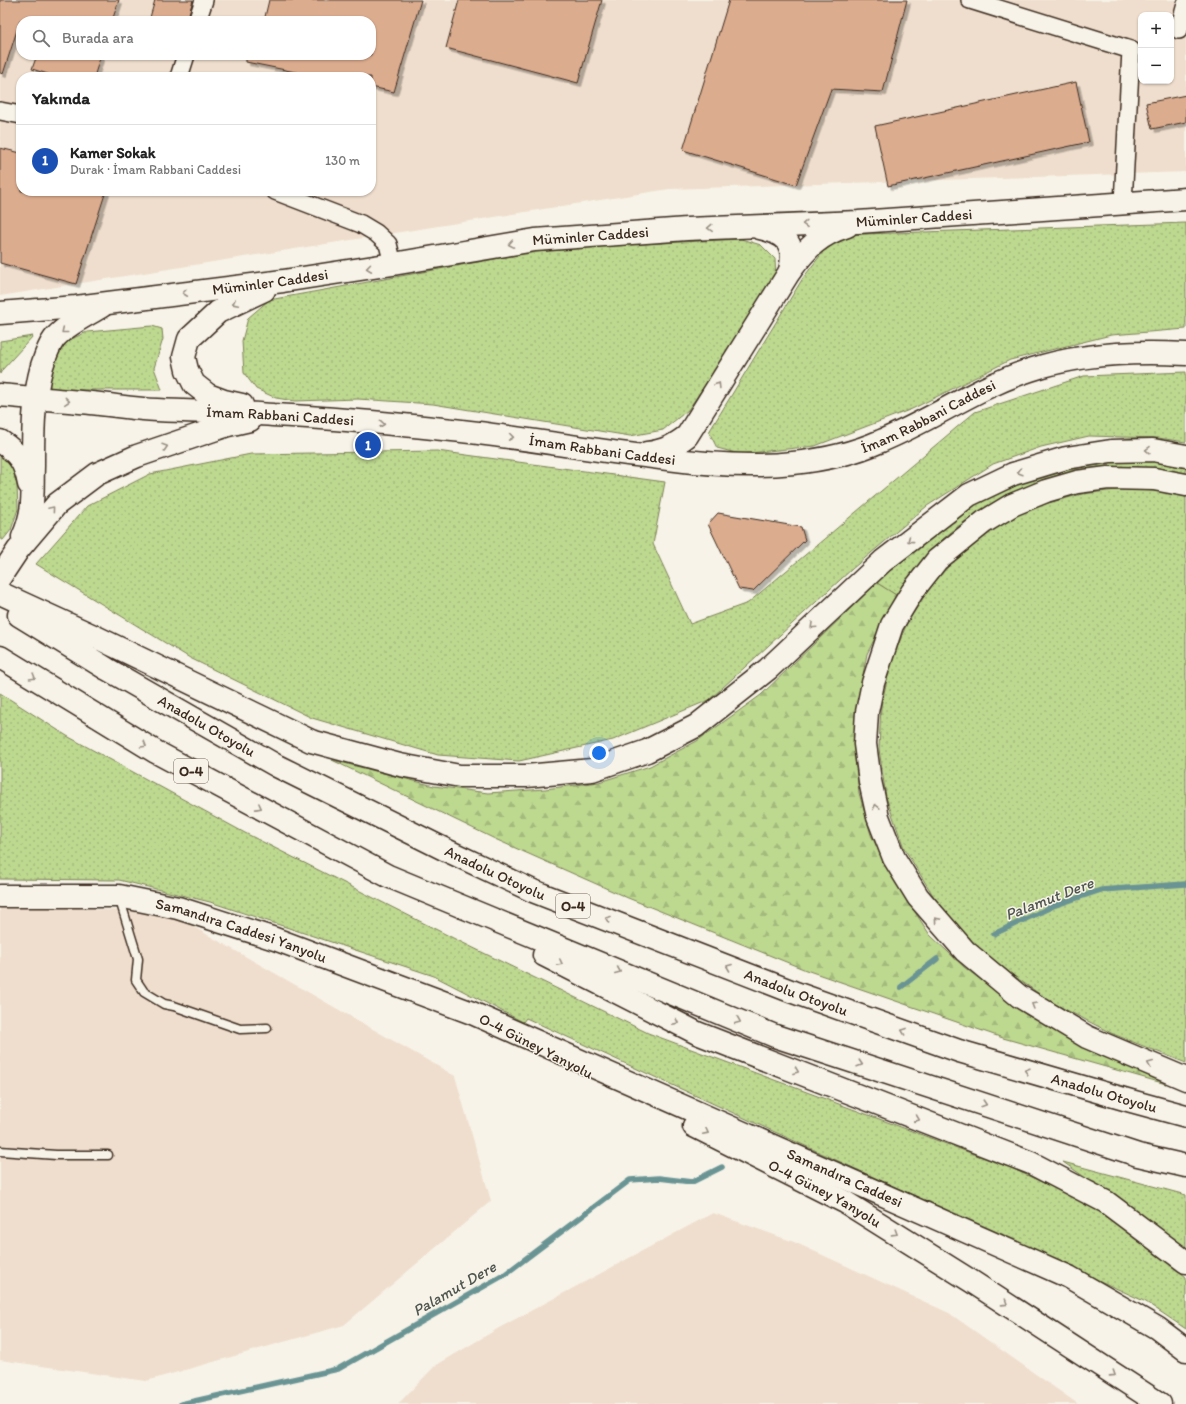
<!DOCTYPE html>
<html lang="tr">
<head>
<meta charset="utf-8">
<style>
  :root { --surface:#fff; --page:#f2f2f2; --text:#222; --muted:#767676; --line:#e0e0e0; --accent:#ea580c }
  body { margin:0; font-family:Itim,sans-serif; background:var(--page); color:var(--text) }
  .controls { position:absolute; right:12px; top:12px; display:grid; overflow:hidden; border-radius:8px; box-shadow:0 1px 3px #0004 }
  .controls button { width:36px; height:36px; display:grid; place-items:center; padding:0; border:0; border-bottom:1px solid var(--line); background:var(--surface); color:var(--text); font:20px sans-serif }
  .you { position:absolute; left:599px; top:753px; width:14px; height:14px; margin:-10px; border:3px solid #fff; border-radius:50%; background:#1a73e8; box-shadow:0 0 0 6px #1a73e833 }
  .badge { display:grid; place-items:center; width:26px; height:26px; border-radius:50%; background:var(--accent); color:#fff; font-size:13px; font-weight:700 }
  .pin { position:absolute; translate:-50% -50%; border:2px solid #fff; box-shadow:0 1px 4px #0006 }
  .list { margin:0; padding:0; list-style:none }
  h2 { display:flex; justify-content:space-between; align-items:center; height:52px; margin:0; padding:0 16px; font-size:17px }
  h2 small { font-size:13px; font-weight:400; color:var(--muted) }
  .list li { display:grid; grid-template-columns:26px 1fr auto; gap:12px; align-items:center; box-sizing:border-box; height:72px; padding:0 16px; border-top:1px solid var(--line) }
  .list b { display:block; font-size:15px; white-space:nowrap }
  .list p { margin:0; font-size:13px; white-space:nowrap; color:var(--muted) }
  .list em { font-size:13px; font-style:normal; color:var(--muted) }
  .icon { flex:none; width:22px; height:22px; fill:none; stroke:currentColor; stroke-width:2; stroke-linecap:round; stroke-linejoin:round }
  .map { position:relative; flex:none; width:1186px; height:1404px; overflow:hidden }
  .search { position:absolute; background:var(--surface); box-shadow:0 1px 3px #0004; left:16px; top:16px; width:360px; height:44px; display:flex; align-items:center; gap:10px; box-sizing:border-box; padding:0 14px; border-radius:16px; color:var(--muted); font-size:15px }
  .panel { position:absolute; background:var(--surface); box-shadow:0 1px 3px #0004; left:16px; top:72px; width:360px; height:124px; border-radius:16px }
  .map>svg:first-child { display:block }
</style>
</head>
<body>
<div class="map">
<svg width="1186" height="1404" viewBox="0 0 1186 1404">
  <defs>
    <pattern id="grass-dots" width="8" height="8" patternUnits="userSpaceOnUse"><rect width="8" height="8" fill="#bdd88f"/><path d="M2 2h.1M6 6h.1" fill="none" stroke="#a3ba7b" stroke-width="1.8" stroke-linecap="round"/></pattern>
    <pattern id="forest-firs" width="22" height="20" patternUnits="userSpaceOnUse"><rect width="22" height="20" fill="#bdd88f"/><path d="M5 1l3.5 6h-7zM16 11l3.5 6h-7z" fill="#a3ba7b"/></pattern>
    <filter id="shadow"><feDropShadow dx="3.5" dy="3.5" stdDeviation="0" flood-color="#0004"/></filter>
  </defs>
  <rect width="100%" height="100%" fill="#f7f3e8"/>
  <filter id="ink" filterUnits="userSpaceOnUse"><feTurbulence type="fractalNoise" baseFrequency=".025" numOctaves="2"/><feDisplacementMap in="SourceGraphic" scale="8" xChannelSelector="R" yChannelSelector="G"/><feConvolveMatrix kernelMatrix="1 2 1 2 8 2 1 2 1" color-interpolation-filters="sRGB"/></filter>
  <g filter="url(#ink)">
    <!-- built -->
    <g fill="#efdecd" fill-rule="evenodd">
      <path d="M0 0H1186V172L669 189 0 296ZM1141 15H1171V81H1141ZM21 21H371V55H21ZM21 77H371V191H21Z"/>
      <polygon points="29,905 171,914 455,1076 491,1201 344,1325 146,1381 0,1360 0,906"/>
      <polygon points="713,1213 794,1242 949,1313 1078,1404 398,1404 435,1366 499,1328"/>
    </g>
    <!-- grass -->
    <g fill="url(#grass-dots)" stroke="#7c8156">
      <polygon points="1186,223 1186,329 1111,335 1010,360 912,409 815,446 740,454 717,448 709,432 803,278 836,235"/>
      <polygon points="741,239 761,245 775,259 776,280 688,410 663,430 630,436 433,404 358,399 295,401 276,398 256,389 244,373 242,341 248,318 269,300 533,252 621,245"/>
      <polygon points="152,326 162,329 163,339 154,368 162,390 45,390 51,358 62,343 87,332"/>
      <polygon points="33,336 2,370 0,374 0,341"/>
      <polygon points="1186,372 1186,442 1158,438 1089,436 1041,447 993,464 927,506 852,569 709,700 613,740 519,761 438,755 312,718 190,658 36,564 87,506 150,474 251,454 437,451 665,482 653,544 690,624 748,603 975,412 1084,376"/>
      <polygon points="0,455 11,463 17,486 18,509 11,530 3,540 0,539"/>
      <path d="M1126 459 1162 461 1186 467V474C1156 468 1125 464 1095 468 1081 469 1067 474 1054 478 1011 491 976 510 943 539 925 556 910 576 896 595L877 583 902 558 961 513 996 492 1063 467Z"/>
      <polygon points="1125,489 1171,492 1186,497 1186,1063 1113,1034 1051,1002 1001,967 964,935 934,897 904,848 886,797 879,749 881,706 891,663 907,623 933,583 965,549 997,525 1037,506 1082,494"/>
      <polygon points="0,693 67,736 245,833 457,940 648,1033 1011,1168 1086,1202 1144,1242 1186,1277 1186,1329 1146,1302 526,1018 523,1022 434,976 210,902 119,880 0,879"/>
      <polygon points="1063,1162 1186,1195 1186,1248"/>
    </g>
    <!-- forest -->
    <polygon fill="url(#forest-firs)" stroke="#7c8156" points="877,583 896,595 867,654 856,709 854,749 859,793 871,835 892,877 930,935 964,967 1025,1014 1093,1050 1166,1084 1003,1038 806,970 628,898 495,839 332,760 434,786 488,793 545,789 599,782 650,766 697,741 761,695"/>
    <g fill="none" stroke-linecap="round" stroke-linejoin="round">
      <!-- stream -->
      <g stroke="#6a9494" stroke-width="5.5">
        <polyline points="994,934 1053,906 1101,890 1186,884"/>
        <polyline points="901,987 937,959"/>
        <polyline points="181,1404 338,1369 504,1275 630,1180 659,1178 692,1182 722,1167"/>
      </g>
    </g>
    <!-- building -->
    <g fill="#dcac8e" stroke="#3b2a1e" filter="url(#shadow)">
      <polygon points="0,0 119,0 112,21 20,21 3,74 0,73"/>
      <polygon points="155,0 193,0 187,21 149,21"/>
      <polygon points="269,0 421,0 394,92 371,87 371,77 320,77 246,62 246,55 371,55 371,21 264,21"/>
      <polygon points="459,0 602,0 578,83 446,48"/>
      <polygon points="729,0 907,0 883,92 831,89 796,185 683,150"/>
      <polygon points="37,55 101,55 94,77 57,77 32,69"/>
      <polygon points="1076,82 1089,142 888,186 875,126"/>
      <polygon points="1186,95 1186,122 1152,129 1146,103"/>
      <polygon points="0,148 21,153 21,191 106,191 76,284 0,263"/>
      <polygon points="718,513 801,527 805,540 753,591 739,589 708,524"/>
    </g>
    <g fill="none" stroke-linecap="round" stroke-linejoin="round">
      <!-- lane casing -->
      <g stroke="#3b2a1e" stroke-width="11">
        <g id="lane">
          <polyline points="119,897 138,959 136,980 144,992 164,1004 174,1006 240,1029 267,1028"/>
          <polyline points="0,1151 56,1155 108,1155"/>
        </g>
      </g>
      <!-- street casing -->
      <g stroke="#3b2a1e" stroke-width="20">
        <g id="street">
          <polyline points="970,0 1131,50 1123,203"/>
          <polyline points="197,21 204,0"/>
          <polyline points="1179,30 1186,4"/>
          <polyline points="179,77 186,55"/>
          <polyline points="0,111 21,115"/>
          <polyline points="275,191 361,224 376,233 388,244 393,264"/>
        </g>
      </g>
      <!-- secondary casing -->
      <g stroke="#3b2a1e" stroke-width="25">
        <g id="secondary">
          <path d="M760 228C787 234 796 244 790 271"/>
          <path id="s1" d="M0 313 76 307 283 281 393 264 535 240 687 229 858 222 1186 199"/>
          <path id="s2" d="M0 395C30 398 61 400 91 403 113 405 135 409 157 410 196 412 235 412 273 415 330 418 386 423 443 429 515 436 587 450 660 458 704 464 749 468 793 463 823 460 854 453 881 441 932 420 977 387 1030 370 1080 353 1134 351 1186 354"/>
          <polyline points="242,405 224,401 208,395 194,384 187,370 184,357 189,339 218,312 264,290"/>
          <path d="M0 441C18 453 25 462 29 484"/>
          <path d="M647 453C664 451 674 446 687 436L790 271C807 248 819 235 847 226"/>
          <path d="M23 537C35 510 32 494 33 466 33 433 33 398 42 366 45 357 48 347 54 339 64 326 88 315 102 306"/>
          <polyline points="0,577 18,550 57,504 97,474 137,456 228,425 250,420"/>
          <path id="s3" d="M0 896H119L178 908 275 939 472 1013 1069 1277 1157 1328 1186 1350"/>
          <path id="s4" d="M694 1126 845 1202 971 1281 1160 1404"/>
        </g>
      </g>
      <!-- highway casing -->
      <g stroke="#3b2a1e" stroke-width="25">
        <g id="highway">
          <polyline points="1186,485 1154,479 1108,478 1077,482 1046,491 1012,505 984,522 937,560 912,592 892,625 873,683 867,712 865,744 870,781 878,817 894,858 918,897 965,951 1019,996 1087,1037 1186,1079"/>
          <polyline points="0,593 98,638 311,741 400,765 460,776 526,776 592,770 647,751 696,726 768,669 883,561 969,495 1013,474 1066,458 1111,451 1153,450 1186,456"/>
          <path id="s5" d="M19 615 107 669 277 766 448 851 533 891 793 992 959 1051 1131 1101 1186 1116"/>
          <polyline points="0,657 156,752 388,876 775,1036 1138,1155 1186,1166"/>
          <polyline points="544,955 697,1033 1031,1163 1106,1202 1186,1262"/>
        </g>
      </g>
      <!-- lane -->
      <use href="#lane" stroke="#f7f3e8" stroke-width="8"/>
      <!-- street -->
      <use href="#street" stroke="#f7f3e8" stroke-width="17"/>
      <!-- secondary -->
      <use href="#secondary" stroke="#f7f3e8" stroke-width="22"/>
      <!-- highway -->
      <use href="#highway" stroke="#f7f3e8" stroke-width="22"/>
    </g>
    <!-- one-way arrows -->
    <defs><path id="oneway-chevron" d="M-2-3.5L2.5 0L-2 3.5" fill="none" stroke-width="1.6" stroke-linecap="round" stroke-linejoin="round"/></defs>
    <g stroke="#998e83">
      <use href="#oneway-chevron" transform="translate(805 224) rotate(178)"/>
      <use href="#oneway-chevron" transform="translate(710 228) rotate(177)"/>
      <use href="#oneway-chevron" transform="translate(511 244) rotate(170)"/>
      <use href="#oneway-chevron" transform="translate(369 268) rotate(172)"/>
      <use href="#oneway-chevron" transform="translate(185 293) rotate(173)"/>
      <use href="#oneway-chevron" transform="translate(235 303) rotate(154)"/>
      <use href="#oneway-chevron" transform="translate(64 331) rotate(141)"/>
      <use href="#oneway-chevron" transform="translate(718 385) rotate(-58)"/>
      <use href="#oneway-chevron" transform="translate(67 401) rotate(5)"/>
      <use href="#oneway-chevron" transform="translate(382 424) rotate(6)"/>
      <use href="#oneway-chevron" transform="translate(511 437) rotate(8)"/>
      <use href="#oneway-chevron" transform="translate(165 447) rotate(-18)"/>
      <use href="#oneway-chevron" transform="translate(1148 450) rotate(-179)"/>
      <use href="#oneway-chevron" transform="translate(1020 472) rotate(163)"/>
      <use href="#oneway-chevron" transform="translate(52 509) rotate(-50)"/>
      <use href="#oneway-chevron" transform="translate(910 540) rotate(143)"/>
      <use href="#oneway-chevron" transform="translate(813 626) rotate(137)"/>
      <use href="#oneway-chevron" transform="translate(33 677) rotate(31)"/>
      <use href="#oneway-chevron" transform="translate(144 745) rotate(31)"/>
      <use href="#oneway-chevron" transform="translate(259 807) rotate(28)"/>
      <use href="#oneway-chevron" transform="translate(876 807) rotate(-103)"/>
      <use href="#oneway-chevron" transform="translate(608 919) rotate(-159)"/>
      <use href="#oneway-chevron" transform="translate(937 920) rotate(-131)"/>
      <use href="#oneway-chevron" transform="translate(560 963) rotate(27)"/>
      <use href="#oneway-chevron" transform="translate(729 967) rotate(-159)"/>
      <use href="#oneway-chevron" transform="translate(618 971) rotate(23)"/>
      <use href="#oneway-chevron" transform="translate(1034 1005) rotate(-149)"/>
      <use href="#oneway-chevron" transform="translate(738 1021) rotate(23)"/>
      <use href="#oneway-chevron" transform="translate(676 1022) rotate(27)"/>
      <use href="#oneway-chevron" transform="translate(904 1031) rotate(-160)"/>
      <use href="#oneway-chevron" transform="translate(860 1064) rotate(18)"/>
      <use href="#oneway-chevron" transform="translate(1150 1064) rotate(-157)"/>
      <use href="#oneway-chevron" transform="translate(796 1071) rotate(21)"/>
      <use href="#oneway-chevron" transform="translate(1027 1071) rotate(-164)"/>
      <use href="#oneway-chevron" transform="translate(984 1104) rotate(18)"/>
      <use href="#oneway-chevron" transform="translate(917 1119) rotate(21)"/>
      <use href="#oneway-chevron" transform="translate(706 1132) rotate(27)"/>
      <use href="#oneway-chevron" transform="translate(895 1233) rotate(32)"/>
      <use href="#oneway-chevron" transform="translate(1005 1303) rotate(33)"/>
      <use href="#oneway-chevron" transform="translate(1113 1374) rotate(33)"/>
    </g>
  </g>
  <g text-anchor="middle" stroke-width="3" stroke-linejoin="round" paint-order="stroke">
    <!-- shield labels -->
    <g fill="#f7f3e8" stroke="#73665b" stroke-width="1">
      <rect x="174" y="759" width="34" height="24" rx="3"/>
      <rect x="556" y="894" width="34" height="24" rx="3"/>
    </g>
    <g font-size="14" font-weight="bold" fill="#3b2a1e">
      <text x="191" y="776">O-4</text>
      <text x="573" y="911">O-4</text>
    </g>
    <!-- street labels -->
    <g font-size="15" fill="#3b2a1e" stroke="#f7f3e8">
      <text dy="5" stroke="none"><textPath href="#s1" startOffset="920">Müminler Caddesi</textPath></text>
      <text dy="5" stroke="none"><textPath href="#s1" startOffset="596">Müminler Caddesi</textPath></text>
      <text dy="5" stroke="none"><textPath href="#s1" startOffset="272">Müminler Caddesi</textPath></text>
      <text dy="5" stroke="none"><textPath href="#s2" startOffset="941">İmam Rabbani Caddesi</textPath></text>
      <text dy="5" stroke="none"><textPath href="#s2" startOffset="281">İmam Rabbani Caddesi</textPath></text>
      <text dy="5" stroke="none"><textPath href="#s2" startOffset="605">İmam Rabbani Caddesi</textPath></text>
      <text dy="5" stroke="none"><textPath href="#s5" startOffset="218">Anadolu Otoyolu</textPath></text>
      <text dy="5" stroke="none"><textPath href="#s5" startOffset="542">Anadolu Otoyolu</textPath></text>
      <text dy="5" stroke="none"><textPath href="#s3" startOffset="246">Samandıra Caddesi Yanyolu</textPath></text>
      <text dy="5" stroke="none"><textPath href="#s5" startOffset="866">Anadolu Otoyolu</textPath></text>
      <text transform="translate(536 1046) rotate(27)" y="5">O-4 Güney Yanyolu</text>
      <text dy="5" stroke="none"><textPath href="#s5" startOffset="1190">Anadolu Otoyolu</textPath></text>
      <text dy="5" stroke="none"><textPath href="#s3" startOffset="899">Samandıra Caddesi</textPath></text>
      <text dy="5" stroke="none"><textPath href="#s4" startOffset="147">O-4 Güney Yanyolu</textPath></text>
    </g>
    <!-- water labels -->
    <g font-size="16" font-style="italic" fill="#4f564f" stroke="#f7f3e8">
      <text transform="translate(1049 898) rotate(-21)" y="6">Palamut Dere</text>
      <text transform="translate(454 1288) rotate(-30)" y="6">Palamut Dere</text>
    </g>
  </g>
</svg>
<div class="controls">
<button>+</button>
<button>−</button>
</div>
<div class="you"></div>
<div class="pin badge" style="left:368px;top:445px;background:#1a4fb4">1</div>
<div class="search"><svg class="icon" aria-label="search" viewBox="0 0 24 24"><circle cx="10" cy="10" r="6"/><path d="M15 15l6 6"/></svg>Burada ara</div>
<section class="panel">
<h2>Yakında<small></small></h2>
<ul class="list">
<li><span class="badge" style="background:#1a4fb4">1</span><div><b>Kamer Sokak</b><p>Durak · İmam Rabbani Caddesi</p></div><em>130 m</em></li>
</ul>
</section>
</div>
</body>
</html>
